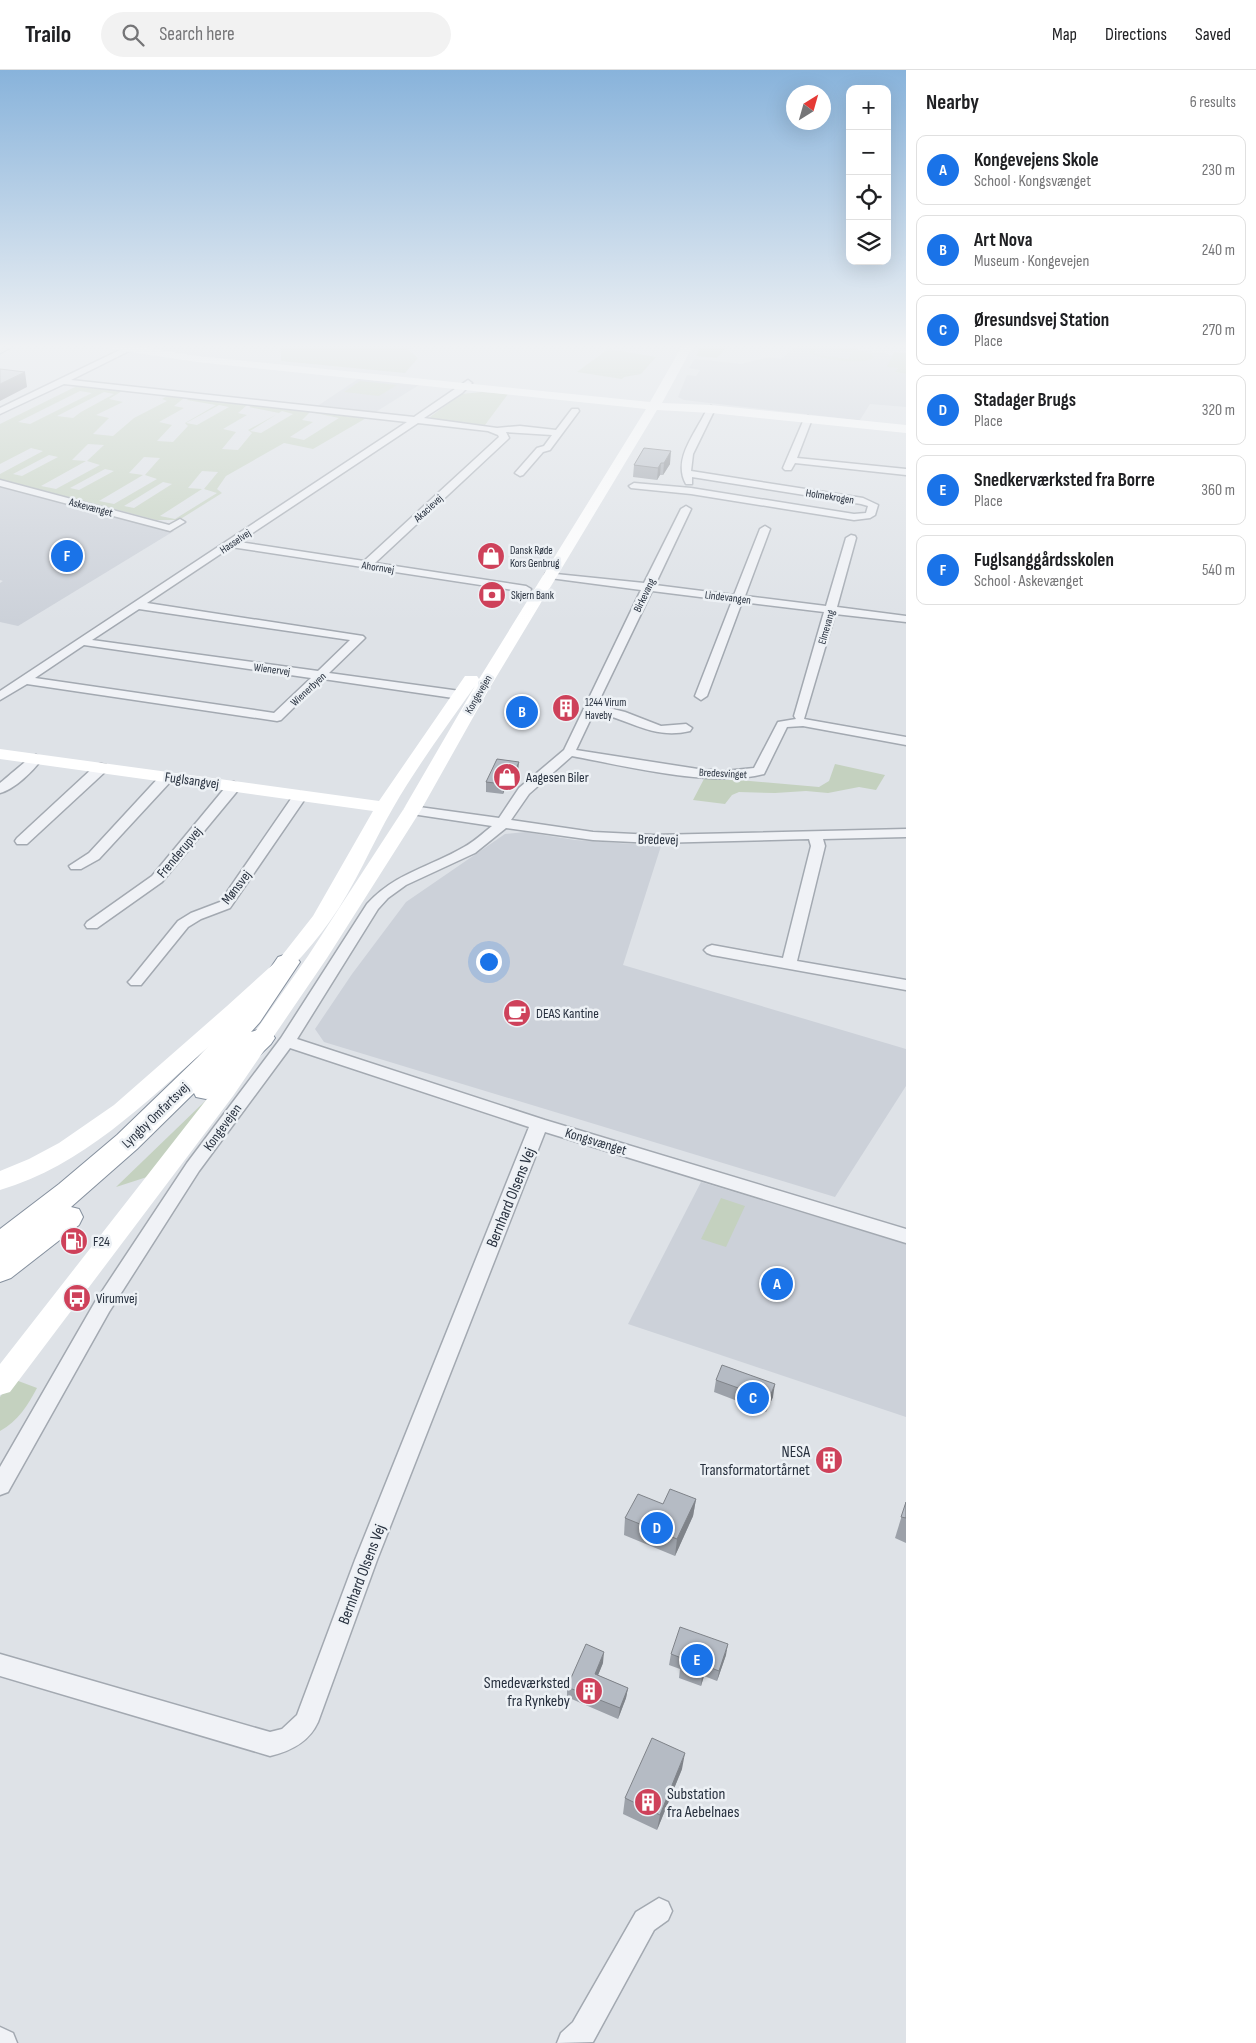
<!DOCTYPE html>
<html lang="en">
<head>
<meta charset="utf-8">
<style>
  :root { --surface:#fff; --page:#f2f2f2; --text:#202124; --muted:#757577; --line:#e0e0e0; --accent:#1a73e8 }
  body { margin:0; font-family:"Sofia Sans Condensed",sans-serif; background:var(--page); color:var(--text) }
  .controls { position:absolute; right:15px; top:15px; display:grid; overflow:hidden; border-radius:10px; box-shadow:0 5px 20px #0002 }
  .controls button { width:45px; height:45px; display:grid; place-items:center; padding:0; border:0; border-bottom:1px solid var(--line); background:var(--surface); color:var(--text); font:25px sans-serif }
  .compass { position:absolute; left:786px; top:15px; width:45px; height:45px; border-radius:50%; background:var(--surface); box-shadow:0 5px 20px #0002; rotate:37deg }
  .you { position:absolute; left:488px; top:891px; width:18px; height:18px; margin:-12px; border:4px solid #fff; border-radius:50%; background:#1a73e8; box-shadow:0 0 0 8px #1a73e833 }
  .badge { display:grid; place-items:center; width:32px; height:32px; border-radius:50%; background:var(--accent); color:#fff; font-size:16px; font-weight:700 }
  .pin { position:absolute; translate:-50% -50%; border:2px solid #fff; box-shadow:0 1px 5px #0006 }
  .list { margin:0; padding:0; list-style:none }
  h2 { display:flex; justify-content:space-between; align-items:center; height:65px; margin:0; padding:0 20px; font-size:21px }
  h2 small { font-size:16px; font-weight:400; color:var(--muted) }
  .list li { display:grid; grid-template-columns:32px 1fr auto; gap:15px; align-items:center; box-sizing:border-box; height:70px; margin:0 10px 10px; padding:0 10px; border:1px solid var(--line); border-radius:10px }
  .list b { display:block; font-size:19px; white-space:nowrap }
  .list p { margin:0; font-size:16px; white-space:nowrap; color:var(--muted) }
  .list em { font-size:16px; font-style:normal; color:var(--muted) }
  .icon { flex:none; width:28px; height:28px; fill:none; stroke:currentColor; stroke-width:2; stroke-linecap:round; stroke-linejoin:round }
  .map { position:relative; flex:none; width:906px; height:1973px; overflow:hidden }
  header { display:flex; align-items:center; gap:30px; box-sizing:border-box; height:70px; padding:0 25px; background:var(--surface); border-bottom:1px solid var(--line) }
  header strong { font-size:24px }
  nav { display:flex; gap:28px; margin-inline-start:auto; font-size:18px }
  .search { width:350px; height:45px; background:var(--page); display:flex; align-items:center; gap:12px; box-sizing:border-box; padding:0 18px; border-radius:28px; color:var(--muted); font-size:19px }
  main { display:flex }
  aside { flex:1; background:var(--surface) }
  .map>svg:first-child { display:block }
</style>
</head>
<body>
<header>
<strong>Trailo</strong>
<div class="search"><svg class="icon" aria-label="search" viewBox="0 0 24 24"><circle cx="10" cy="10" r="6"/><path d="M15 15l6 6"/></svg>Search here</div>
<nav><a>Map</a><a>Directions</a><a>Saved</a></nav>
</header>
<main>
<div class="map">
<svg width="906" height="1973" viewBox="0 0 906 1973">
  <rect width="100%" height="100%" fill="#dee2e7"/>
  <!-- built -->
  <g fill="#ccd1d9">
    <polygon points="796,276 838,276 894,285 890,288 898,298 895,302 906,304 906,337 870,334 860,350 856,350 684,330 678,327 687,305 696,306 700,300 689,298 695,289 741,294 769,287 781,289"/>
    <polygon points="358,309 419,315 374,343 316,337"/>
    <polygon points="0,416 174,461 18,556 0,552 0,513 3,511 0,510"/>
    <polygon points="525,762 575,770 661,776 623,895 906,979 906,1016 835,1127 324,972 315,959 352,904 406,832 505,764"/>
    <polygon points="701,1112 906,1174 906,1347 628,1254"/>
  </g>
  <!-- green -->
  <g fill="#c4d1bf" fill-rule="evenodd">
    <polygon points="281,276 418,276 407,279 418,288 405,303 281,291"/>
    <polygon points="701,276 726,276 726,278 717,288 696,286"/>
    <path d="M815 277C831 275 855 277 871 284L873 288C862 295 819 290 809 282V280ZM818 278 860 283 852 282 848 289 819 285 813 282Z"/>
    <polygon points="608,279 656,287 641,304 624,307 622,309 577,302"/>
    <polygon points="894,282 906,283 906,304 895,302 898,298 887,297"/>
    <polygon points="360,311 397,315 379,326 344,322"/>
    <path d="M77 316 122 321 109 329 123 332 96 345 109 348 93 364 113 366 134 348 167 331 162 329 167 326 184 328 174 336 184 338 159 352 172 355 157 371 173 372 188 356 185 353 216 335 187 330 189 328 247 335 238 343 247 345 223 359 236 362 222 379 238 380 252 363 248 360 279 343 249 337 252 335 311 341 302 350 313 352 290 367 304 370 339 348 315 343 316 342 368 347 313 379 284 373 226 406 217 419 222 423 179 450H156L0 409V404L43 381 31 378 0 394V354ZM80 321 92 323 30 354 18 352ZM104 322 114 324 81 342 73 348 57 346ZM219 335 229 337 197 355 186 353ZM282 341 293 344 261 363 250 361ZM88 374 104 375 87 391 100 395 56 419 41 416 86 391 72 390ZM49 385 58 387 22 406 13 404ZM144 387 160 388 145 405 157 409 114 434 99 431 143 405 129 403ZM105 399 114 401 79 420 70 418ZM202 401 218 402 204 419 217 423 175 449 160 446 202 419 188 418ZM163 412 172 414 134 438 124 436Z"/>
    <polygon points="482,322 508,324 485,355 434,349 430,347 461,324"/>
    <polygon points="835,694 885,705 876,720 859,717 828,723 806,721 775,723 739,722 732,725 725,734 693,730 705,707 819,717 829,711"/>
    <polygon points="228,1009 147,1107 116,1117"/>
    <polygon points="721,1128 745,1136 726,1177 701,1169"/>
    <path d="M13 1309 37 1318C28 1335 18 1351 0 1361V1327Z"/>
  </g>
  <g fill="none" stroke-linecap="round" stroke-linejoin="round">
    <!-- street casing -->
    <g stroke="#a3a9b1" stroke-width="3">
      <g id="street">
        <path d="M128 276H139L71 310 414 347 468 310 472 313 462 323 424 348 497 358 520 356 556 360 572 339H578L579 341 550 380 543 382 523 405 520 406 515 403 537 378 544 376 552 365 506 362 509 368 507 370 375 493 526 516 531 519 530 521 526 522 231 477 147 533 363 566 365 568 363 570 329 603 460 621 464 622 466 625 464 628 460 629 323 609 281 650 277 651 27 614 0 630V621L407 352 64 314 0 344V338ZM418 353 488 361 498 365 499 367 364 491 239 472ZM139 539 350 570 318 601 92 570ZM84 575 311 608 274 643 35 608Z"/>
        <path d="M711 336 715 339 693 384 691 401 863 428 878 435 875 445 870 448 854 450 691 424 631 418 629 416 634 413 691 418 854 444 866 443 868 436 861 434 692 407V414H686C672 389 696 363 707 339Z"/>
        <polygon points="808,346 812,349 797,388 906,399 906,405 795,393 791,400 785,400 783,398 804,349"/>
        <polygon points="0,410 169,455 180,449 185,452 170,461 0,416"/>
        <path d="M686 436 691 439 655 515 734 525 760 459 765 456 770 459 745 526 826 536 846 468 851 465 855 466 856 468 837 537 906 546V552L835 544 804 649 906 667V675L803 656 787 657 764 704C712 718 625 696 572 686L529 724 511 750 593 762 654 765 906 759V767L823 769 825 776 797 891 906 910V920L712 885 707 883 704 880 707 877 712 875 783 888 811 776 809 769 654 773 593 770 506 758 475 783 406 815 388 828 378 839 297 969 545 1050 906 1159V1173L545 1062 377 1490 318 1652C309 1672 291 1681 270 1686L0 1606V1584L270 1662 282 1659 297 1645 355 1490 529 1057 290 978 199 1101 109 1242 8 1422 0 1425V1397L95 1232 187 1093 281 968 367 834C395 803 430 797 464 777 474 772 483 763 492 756L412 744 407 743 405 740 407 737 412 736 499 748 519 718 564 680 641 520 550 508 545 505 546 503 644 513 681 439ZM652 521 732 531 695 626 701 630 707 626 742 532 824 542 794 646 796 649 778 652 754 698 725 701 698 699 576 680 594 642C630 649 652 670 690 661L692 658 686 654 661 656 625 642 597 635Z"/>
        <path d="M36 685 42 689C33 701 15 719 0 723V713C8 707 29 687 36 685Z"/>
        <polygon points="101,694 106,695 107,698 106,701 27,774 17,774 15,771 17,768 96,695"/>
        <polygon points="167,703 172,704 174,707 172,710 99,789 81,799 71,799 69,796 89,783 162,704"/>
        <polygon points="234,712 241,716 239,719 162,812 97,858 87,858 85,855 87,852 152,806 229,713"/>
        <polygon points="300,722 307,726 230,838 201,849 188,857 141,915 131,915 128,912 131,909 178,851 191,843 220,832 295,723"/>
        <polygon points="659,1828 668,1832 672,1841 668,1850 654,1860 593,1972 557,1973 561,1963 573,1952 636,1842"/>
        <polygon points="0,1957 13,1963 17,1973 0,1973"/>
      </g>
    </g>
    <!-- highway casing -->
    <g stroke="#85909e" stroke-width="2">
      <polygon id="highway" points="287,884 296,887 300,892 260,952 251,962 261,959 271,962 275,968 271,974 216,1027 206,1029 196,1027 194,1023 137,1079 71,1137 79,1139 83,1147 79,1155 11,1208 0,1212 0,1159 59,1114 117,1065 198,987 242,940 278,887"/>
    </g>
    <!-- street -->
    <use href="#street" fill="#f0f2f6" fill-rule="evenodd"/>
    <!-- secondary -->
    <path fill="#fff" fill-rule="evenodd" d="M106 276H135L197 286 650 332 682 276H693L662 333 711 335 906 355V363L711 343 657 340 489 619 421 740 327 888 233 1026 10 1322 0 1325V1294L217 1016 308 886 403 740 475 616C447 656 417 696 393 738 372 774 354 818 330 851 296 899 251 938 207 978 145 1033 82 1096 0 1120V1101L29 1089 59 1073 114 1035 227 936 280 888 313 846 373 741 0 689V679L379 731 465 606H477L479 609 646 339 197 292 111 279Z"/>
    <!-- highway -->
    <use href="#highway" fill="#fff" fill-rule="evenodd"/>
    <!-- tram -->
    <polyline stroke="#778291" stroke-width="1" points="0,284 15,276"/>
  </g>
  <!-- wall -->
  <g fill="#9ca1a9">
    <polygon points="644,378 670,394 663,405 660,405 657,410 633,407 634,395"/>
    <polygon points="518,702 512,717 506,716 503,724 486,722 486,712"/>
    <polygon points="716,1310 773,1327 766,1342 714,1322"/>
    <polygon points="696,1429 693,1446 675,1486 624,1465 625,1448 663,1434"/>
    <polygon points="906,1432 906,1473 895,1468"/>
    <polygon points="671,1584 726,1585 717,1611 704,1606 701,1616 679,1608 680,1599 669,1595"/>
    <polygon points="603,1593 598,1605 628,1618 626,1628 618,1649 567,1627 567,1617"/>
    <polygon points="682,1699 657,1760 623,1744 625,1728"/>
  </g>
  <!-- shaded-wall -->
  <g fill="#7f8389">
    <polygon points="25,302 27,317 0,331 0,314"/>
    <polygon points="671,381 670,394 663,405 664,393"/>
    <polygon points="661,393 660,405 657,410 658,398"/>
    <polygon points="519,692 518,702 512,717 512,707"/>
    <polygon points="506,706 506,716 503,724 503,714"/>
    <polygon points="775,1314 773,1327 766,1342 769,1329"/>
    <polygon points="696,1429 693,1446 675,1486 677,1469"/>
    <polygon points="728,1574 726,1585 717,1611 719,1601"/>
    <polygon points="604,1582 603,1593 594,1615 595,1604"/>
    <polygon points="706,1596 704,1606 701,1616 702,1605"/>
    <polygon points="628,1618 626,1628 618,1649 620,1638"/>
    <polygon points="685,1683 682,1699 657,1760 660,1745"/>
  </g>
  <!-- building -->
  <g fill="#b5bbc4" stroke="#7f8389">
    <polygon points="0,299 25,302 0,314"/>
    <polygon points="644,378 671,381 664,393 661,393 658,398 634,395"/>
    <polygon points="497,689 519,692 512,707 506,706 503,714 486,712"/>
    <polygon points="722,1295 775,1314 769,1329 716,1310"/>
    <polygon points="670,1419 696,1429 677,1469 625,1448 638,1424 663,1434"/>
    <polygon points="906,1432 906,1448 901,1447"/>
    <polygon points="680,1557 728,1574 719,1601 706,1596 702,1605 681,1597 684,1589 671,1584"/>
    <polygon points="586,1574 604,1582 595,1604 628,1618 620,1638 567,1617"/>
    <polygon points="652,1668 685,1683 660,1745 625,1728"/>
  </g>
  <!-- sky -->
  <linearGradient id="sky" x2="0" y2="1"><stop stop-color="#88b3db"/><stop offset="0.5" stop-color="#f0f2f4"/><stop offset="1" stop-color="#f0f2f4" stop-opacity="0"/></linearGradient>
  <rect width="906" height="552" fill="url(#sky)"/>
  <!-- icons -->
  <defs>
    <g id="shop-disc" transform="scale(1.4375)"><circle r="9.5" fill="#ce415a" stroke="#edf1f5"/><path d="M-5-2.5h2.3a2.7 3.5 0 0 1 5.4 0H5L5.5 6h-11ZM-1.5-2.5h3a1.5 2.3 0 0 0-3 0Z" fill="#fff"/></g>
    <g id="bank-disc" transform="scale(1.4375)"><circle r="9.5" fill="#ce415a" stroke="#edf1f5"/><path d="M-6-4H6V4H-6ZM0-2.3a2.3 2.3 0 1 0 0 4.6a2.3 2.3 0 1 0 0-4.6Z" fill="#fff"/></g>
    <g id="building-disc" transform="scale(1.4375)"><circle r="9.5" fill="#ce415a" stroke="#edf1f5"/><path d="M-4-6H4V6H1V3H-1V6H-4ZM-2.5-4.3h1.7v1.8h-1.7ZM.8-4.3h1.7v1.8H.8ZM-2.5-1h1.7V.8h-1.7ZM.8-1h1.7V.8H.8Z" fill="#fff"/></g>
    <g id="cafe-disc" transform="scale(1.4375)"><circle r="9.5" fill="#ce415a" stroke="#edf1f5"/><path d="M-5.5-4.5H6V0H3Q3 3.5 0 3.5H-2.5Q-5.5 3.5-5.5 0ZM3-3.2v2h1.7v-2ZM-6 4.5H4V6H-6Z" fill="#fff"/></g>
    <g id="fuel-disc" transform="scale(1.4375)"><circle r="9.5" fill="#ce415a" stroke="#edf1f5"/><path d="M-5.5-6h7V0h2V4h1.3V-2.5L3-4.5l.8-.8L6-3V5H2.5V1h-1V6h-7ZM-4.2-4.7v3.2H.2V-4.7Z" fill="#fff"/></g>
    <g id="bus-disc" transform="scale(1.4375)"><circle r="9.5" fill="#ce415a" stroke="#edf1f5"/><path d="M-5-6H5V4H4V6H2V4H-2V6H-4V4H-5ZM-3.5-4V0h7V-4ZM-3.5 1.2v1.5H-2V1.2ZM2 1.2v1.5H3.5V1.2Z" fill="#fff"/></g>
  </defs>
  <g fill-rule="evenodd">
    <use href="#shop-disc" x="491" y="486"/>
    <use href="#bank-disc" x="492" y="525"/>
    <use href="#building-disc" x="566" y="638"/>
    <use href="#shop-disc" x="507" y="707"/>
    <use href="#cafe-disc" x="517" y="943"/>
    <use href="#fuel-disc" x="74" y="1171"/>
    <use href="#bus-disc" x="77" y="1228"/>
    <use href="#building-disc" x="829" y="1390"/>
    <use href="#building-disc" x="589" y="1621"/>
    <use href="#building-disc" x="648" y="1732"/>
  </g>
  <g text-anchor="middle" stroke-width="5" stroke-linejoin="round" paint-order="stroke">
    <!-- far-street labels -->
    <g font-size="11" fill="#27303e" stroke="#edf1f5">
      <text transform="translate(830 426) rotate(9)" y="4">Holmekrogen</text>
      <text transform="translate(91 437) rotate(15)" y="4">Askevænget</text>
      <text transform="translate(428 438) rotate(-43)" y="4">Akacievej</text>
      <text transform="translate(235 471) rotate(-34)" y="4">Hasselvej</text>
      <text transform="translate(378 497) rotate(9)" y="4">Ahornvej</text>
      <text transform="translate(644 525) rotate(-64)" y="4">Birkevang</text>
      <text transform="translate(728 527) rotate(7)" y="4">Lindevangen</text>
      <text transform="translate(826 557) rotate(-74)" y="4">Elmevang</text>
      <text transform="translate(272 599) rotate(8)" y="4">Wienervej</text>
      <text transform="translate(308 619) rotate(-43)" y="4">Wienerbyen</text>
      <text transform="translate(478 624) rotate(-60)" y="4">Kongevejen</text>
      <text transform="translate(723 703) rotate(3)" y="4">Bredesvinget</text>
    </g>
    <!-- far-poi labels -->
    <g font-size="11" fill="#27303e" stroke="#edf1f5" text-anchor="start">
      <text x="510" y="484">Dansk Røde<tspan x="510" dy="13">Kors Genbrug</tspan></text>
      <text x="511" y="529">Skjern Bank</text>
      <text x="585" y="636">1244 Virum<tspan x="585" dy="13">Haveby</tspan></text>
    </g>
    <!-- poi labels -->
    <g font-size="14" fill="#27303e" stroke="#edf1f5" text-anchor="start">
      <text x="526" y="712">Aagesen Biler</text>
      <text x="536" y="948">DEAS Kantine</text>
      <text x="93" y="1176">F24</text>
      <text x="96" y="1233">Virumvej</text>
    </g>
    <!-- street labels -->
    <g font-size="14" fill="#27303e" stroke="#edf1f5">
      <text transform="translate(192 710) rotate(8)" y="5">Fuglsangvej</text>
      <text transform="translate(658 769) rotate(1)" y="5">Bredevej</text>
      <text transform="translate(179 782) rotate(-50)" y="5">Frenderupvej</text>
      <text transform="translate(236 817) rotate(-52)" y="5">Mønsvej</text>
      <text transform="translate(155 1045) rotate(-44)" y="5">Lyngby Omfartsvej</text>
      <text transform="translate(222 1057) rotate(-54)" y="5">Kongevejen</text>
      <text transform="translate(596 1071) rotate(17)" y="5">Kongsvænget</text>
    </g>
    <!-- near-street labels -->
    <g font-size="16" fill="#27303e" stroke="#edf1f5">
      <text transform="translate(510 1127) rotate(-68)" y="6">Bernhard Olsens Vej</text>
      <text transform="translate(361 1504) rotate(-69)" y="6">Bernhard Olsens Vej</text>
    </g>
    <!-- near-poi labels -->
    <g font-size="16" fill="#27303e" stroke="#edf1f5" text-anchor="end">
      <text x="810" y="1387">NESA<tspan x="810" dy="18">Transformatortårnet</tspan></text>
      <text x="570" y="1618">Smedeværksted<tspan x="570" dy="18">fra Rynkeby</tspan></text>
      <text x="667" y="1729" text-anchor="start">Substation<tspan x="667" dy="18">fra Aebelnaes</tspan></text>
    </g>
  </g>
</svg>
<div class="controls">
<button>+</button>
<button>−</button>
<button><svg class="icon" aria-label="locate" viewBox="0 0 24 24"><circle cx="12" cy="12" r="6"/><path d="M12 2v4M12 18v4M2 12h4M18 12h4"/></svg></button>
<button><svg class="icon" aria-label="layers" viewBox="0 0 24 24"><path d="M12 4l9 5-9 5-9-5zM3 14l9 5 9-5"/></svg></button>
</div>
<svg class="compass" viewBox="-18 -18 36 36"><path d="M0-13l5 13h-10z" fill="#e53935"/><path d="M0 13l5-13h-10z" fill="#757577"/></svg>
<div class="you"></div>
<div class="pin badge" style="left:777px;top:1214px">A</div>
<div class="pin badge" style="left:522px;top:642px">B</div>
<div class="pin badge" style="left:753px;top:1328px">C</div>
<div class="pin badge" style="left:657px;top:1458px">D</div>
<div class="pin badge" style="left:697px;top:1590px">E</div>
<div class="pin badge" style="left:67px;top:486px">F</div>
</div>
<aside>
<h2>Nearby<small>6 results</small></h2>
<ul class="list">
<li><span class="badge">A</span><div><b>Kongevejens Skole</b><p>School · Kongsvænget</p></div><em>230 m</em></li>
<li><span class="badge">B</span><div><b>Art Nova</b><p>Museum · Kongevejen</p></div><em>240 m</em></li>
<li><span class="badge">C</span><div><b>Øresundsvej Station</b><p>Place</p></div><em>270 m</em></li>
<li><span class="badge">D</span><div><b>Stadager Brugs</b><p>Place</p></div><em>320 m</em></li>
<li><span class="badge">E</span><div><b>Snedkerværksted fra Borre</b><p>Place</p></div><em>360 m</em></li>
<li><span class="badge">F</span><div><b>Fuglsanggårdsskolen</b><p>School · Askevænget</p></div><em>540 m</em></li>
</ul>
</aside>
</main>
</body>
</html>
